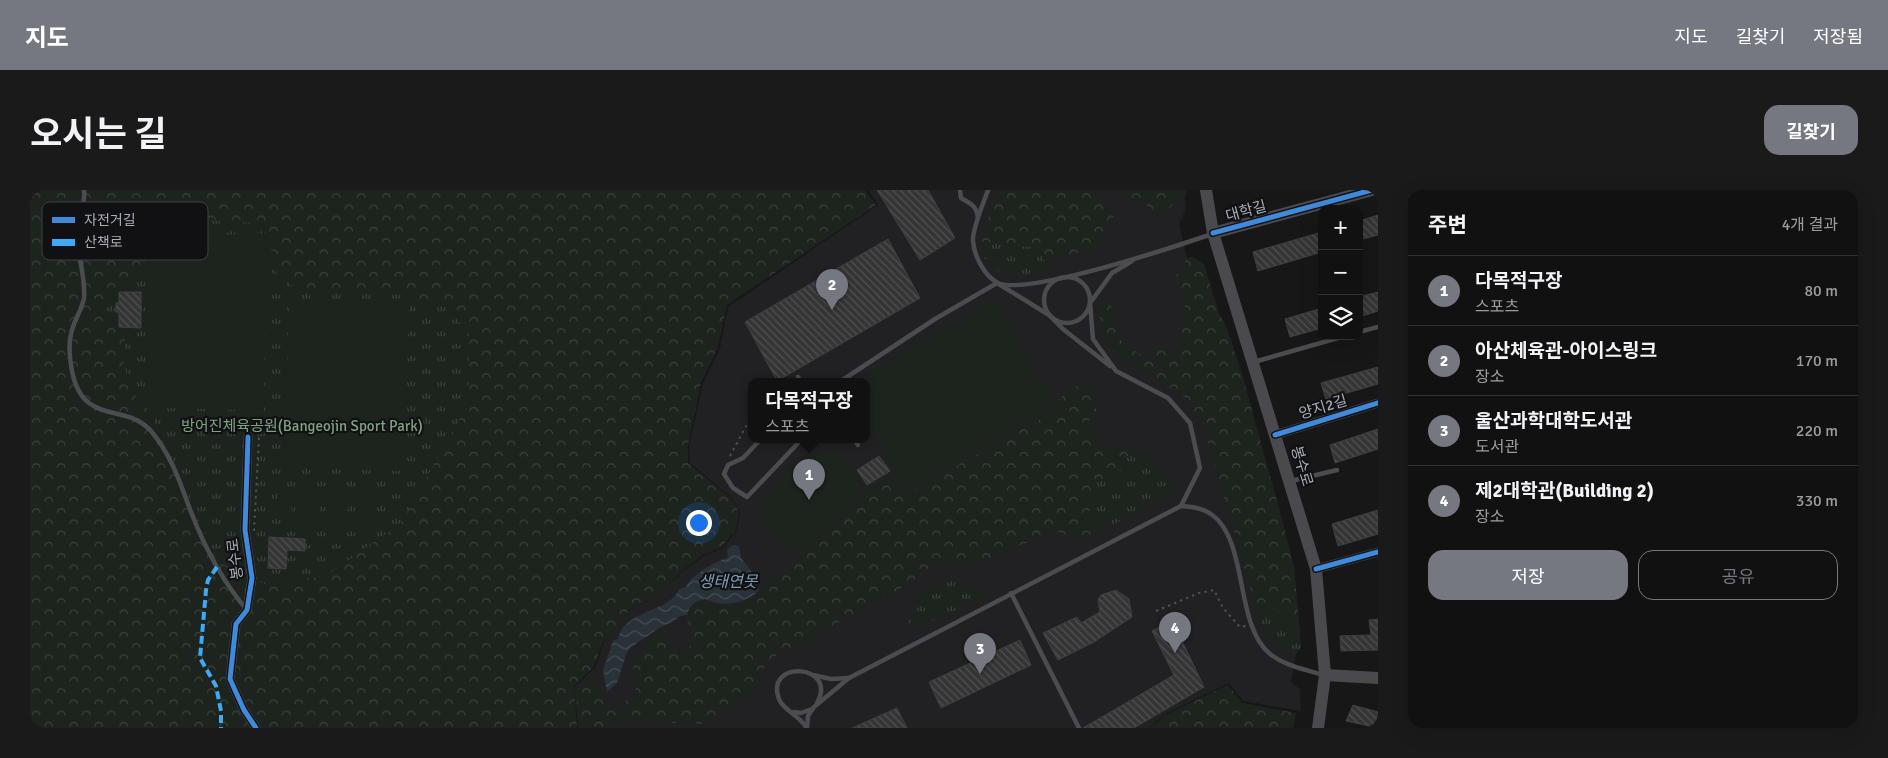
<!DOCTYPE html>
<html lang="ko">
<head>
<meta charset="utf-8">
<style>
  :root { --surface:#111; --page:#1a1a1a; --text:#f1f3f6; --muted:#9c9d9f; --line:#303131; --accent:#757880 }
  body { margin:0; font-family:Signika,"Noto Sans KR",sans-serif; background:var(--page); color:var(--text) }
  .controls { position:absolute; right:15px; top:15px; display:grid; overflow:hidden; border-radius:10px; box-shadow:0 5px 20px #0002 }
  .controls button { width:45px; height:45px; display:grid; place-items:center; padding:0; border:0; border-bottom:1px solid var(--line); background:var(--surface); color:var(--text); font:25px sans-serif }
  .you { position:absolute; left:668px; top:332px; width:18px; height:18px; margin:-12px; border:4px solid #fff; border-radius:50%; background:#1a73e8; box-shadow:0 0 0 8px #1a73e833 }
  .badge { display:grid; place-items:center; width:32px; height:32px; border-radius:50%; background:var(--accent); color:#fff; font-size:16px; font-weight:700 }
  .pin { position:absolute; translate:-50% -41px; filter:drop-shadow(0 1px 2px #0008) }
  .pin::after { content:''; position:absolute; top:26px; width:18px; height:15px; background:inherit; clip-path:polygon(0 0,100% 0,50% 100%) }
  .popup { position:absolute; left:718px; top:188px; width:122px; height:65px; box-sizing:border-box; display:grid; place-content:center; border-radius:10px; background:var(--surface); filter:drop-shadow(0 1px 4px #0005); font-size:16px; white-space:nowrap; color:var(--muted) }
  .popup b { font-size:19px; color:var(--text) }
  .popup::after { content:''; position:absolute; left:50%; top:100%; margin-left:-10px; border:10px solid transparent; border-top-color:var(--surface) }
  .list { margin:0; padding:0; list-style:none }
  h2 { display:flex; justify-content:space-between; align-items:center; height:65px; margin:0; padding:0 20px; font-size:21px }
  h2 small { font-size:16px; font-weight:400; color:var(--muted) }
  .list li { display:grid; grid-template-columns:32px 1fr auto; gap:15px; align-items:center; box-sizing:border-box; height:70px; padding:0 20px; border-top:1px solid var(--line) }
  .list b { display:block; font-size:19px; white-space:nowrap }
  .list p { margin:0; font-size:16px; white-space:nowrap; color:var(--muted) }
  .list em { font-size:16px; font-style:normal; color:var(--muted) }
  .actions { display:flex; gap:10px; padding:15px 20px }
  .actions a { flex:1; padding:11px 0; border:1px solid var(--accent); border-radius:15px; text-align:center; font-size:18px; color:var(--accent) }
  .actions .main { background:var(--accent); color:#fff }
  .icon { flex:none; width:28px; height:28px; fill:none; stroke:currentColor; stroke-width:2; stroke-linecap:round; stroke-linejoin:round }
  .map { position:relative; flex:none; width:1348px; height:538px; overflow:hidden; border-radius:15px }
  header { display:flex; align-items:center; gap:30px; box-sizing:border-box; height:70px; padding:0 25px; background:var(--accent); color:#fff }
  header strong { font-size:24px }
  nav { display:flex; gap:28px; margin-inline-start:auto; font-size:18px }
  .intro { display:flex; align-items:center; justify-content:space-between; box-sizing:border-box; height:120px; padding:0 30px }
  h1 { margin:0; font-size:35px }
  .button { padding:12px 22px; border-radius:15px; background:var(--accent); color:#fff; font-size:18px; font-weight:700 }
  main { display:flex; gap:30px; padding:0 30px }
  aside { flex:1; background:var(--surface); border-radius:15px; box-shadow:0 5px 20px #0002 }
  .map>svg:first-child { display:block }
</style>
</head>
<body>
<header>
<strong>지도</strong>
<nav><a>지도</a><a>길찾기</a><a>저장됨</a></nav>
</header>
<div class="intro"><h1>오시는 길</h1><a class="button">길찾기</a></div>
<main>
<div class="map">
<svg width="1348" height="538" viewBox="0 0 1348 538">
  <defs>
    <pattern id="forest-crowns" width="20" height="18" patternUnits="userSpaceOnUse" patternTransform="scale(1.25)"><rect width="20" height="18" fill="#1d241e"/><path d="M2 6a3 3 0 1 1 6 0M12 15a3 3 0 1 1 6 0" fill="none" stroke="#3b413d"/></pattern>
    <pattern id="park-tufts" width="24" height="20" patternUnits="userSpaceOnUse" patternTransform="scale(1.25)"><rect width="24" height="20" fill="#1d241e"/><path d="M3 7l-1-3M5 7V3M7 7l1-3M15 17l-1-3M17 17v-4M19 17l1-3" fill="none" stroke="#3b413d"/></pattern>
    <pattern id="water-waves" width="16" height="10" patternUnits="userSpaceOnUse" patternTransform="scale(1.25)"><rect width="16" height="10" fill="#2a3239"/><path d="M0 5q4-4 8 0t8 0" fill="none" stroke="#464d54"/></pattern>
    <pattern id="building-back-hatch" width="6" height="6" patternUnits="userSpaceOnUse" patternTransform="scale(1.25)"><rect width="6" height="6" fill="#353536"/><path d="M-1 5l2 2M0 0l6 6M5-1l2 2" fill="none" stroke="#4f5051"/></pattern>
  </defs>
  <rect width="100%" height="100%" fill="#171717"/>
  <!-- built -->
  <path fill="#212123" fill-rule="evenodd" d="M838 0H1157L1155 7 1156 18 1149 34 1157 68 1162 67 1174 74 1189 124 1196 136 1212 184 1264 377 1271 458 1266 464 1261 492 1270 499 1271 521 1213 511 1199 493 1133 525 1120 538H548L544 497 565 478 573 454 586 435 601 419 626 407 654 380 674 366 693 358 707 339 710 322 703 309 660 273 659 255 673 193 690 158 698 117 848 15ZM722 191H836V249H722Z"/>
  <!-- forest -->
  <g fill="url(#forest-crowns)">
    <polygon points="0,0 835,0 846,15 697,115 688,157 671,193 658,255 658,273 703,310 709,322 706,339 692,357 673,365 653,380 626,407 600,419 572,454 564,477 544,496 547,538 0,538"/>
    <polygon points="966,0 1057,0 1084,26 1066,58 1014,72 1012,62 969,52 951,52"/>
    <polygon points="1094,0 1156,0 1138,20 1125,27 1114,11 1103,10"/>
    <path d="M1162 67 1174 74 1189 124 1196 136 1212 184 1249 318 1264 377 1270 443 1255 424 1245 419 1228 425 1173 235 1158 210 1086 164 1073 151 1068 117 1072 112C1093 116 1080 136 1090 149 1099 160 1115 166 1127 172L1125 152H1138L1139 162 1150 168 1152 157 1150 140 1154 135 1155 105 1144 90 1157 68Z"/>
    <path d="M1057 189 1068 225 1058 231 1071 259 1099 256 1104 261 1088 274 1092 283 1059 323 1066 342 1052 349 1027 342 974 361 951 374H915L899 380 849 412 785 445 773 457 752 460 734 478 725 493 727 504 674 534 591 531 586 538H549L546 498 561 488 580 521 594 517 596 510 606 504 602 469 613 465 617 450 632 440 644 458 656 462C666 449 662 442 656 428L665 414 675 411 685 416 703 415 725 408 745 384 755 381 771 362 830 309 838 297 861 284 875 305 1030 218 1027 210Z"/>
    <polygon points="1198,495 1212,513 1266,523 1263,538 1121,538 1133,526"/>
  </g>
  <!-- park -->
  <g fill="url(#park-tufts)">
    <polygon points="110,26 236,34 246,83 271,103 370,104 416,115 439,145 438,214 371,333 296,386 234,394 187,371 120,222 100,200 94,173 95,145 68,119 90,91 110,86"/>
    <path d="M951 52C964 52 994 59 1002 56L1012 62 1018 83C993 85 950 89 951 52Z"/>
    <polygon points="1104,261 1113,261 1149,299 1123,316 1066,342 1059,323 1067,290 1091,284 1087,274"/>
    <path d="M919 390C933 392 948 394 956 407L880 441C878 436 879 431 880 425 883 404 898 392 919 390Z"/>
    <path d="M1245 419C1262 427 1270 440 1271 458L1266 464C1246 463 1234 443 1228 425Z"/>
  </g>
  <!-- garden -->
  <g fill="#1d241e">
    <polygon points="236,43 234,221 114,217 120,49"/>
    <polygon points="963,108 1028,216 876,301 837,229 836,191 825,191"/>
    <polygon points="259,111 379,116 374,281 255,277"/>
    <path d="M783 261 810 264 828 287 832 302 828 309 772 359C764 364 754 361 748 354 742 347 730 334 729 325 726 304 768 274 783 261Z"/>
    <polygon points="267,296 290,297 289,338 266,338"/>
    <polygon points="301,301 318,301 318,337 300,336"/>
    <polygon points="248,302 262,303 261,330 248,330"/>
    <polygon points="328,302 345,303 345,338 328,338"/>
  </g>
  <!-- water -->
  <path fill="url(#water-waves)" d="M703 355 709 356 711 368 720 379 729 400C716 414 691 418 675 409 664 412 660 414 657 425L650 426 641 433 632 436 600 458 596 465 587 493 577 502 573 480 583 451 588 449C594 419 640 423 649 399L656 397C663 383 684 373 698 367L697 360Z"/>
  <!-- building -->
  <g fill="url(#building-back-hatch)" stroke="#3f4043">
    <polygon points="847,0 898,0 925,48 890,70"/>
    <polygon points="1348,25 1348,45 1329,50 1329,31"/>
    <polygon points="1292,42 1292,62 1228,81 1223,62"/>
    <polygon points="858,49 890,108 747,191 715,132"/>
    <polygon points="89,102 111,102 111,138 89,137 89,122 86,122 86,113 89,113"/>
    <polygon points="1348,102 1348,121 1329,127 1329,107"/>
    <polygon points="1292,118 1292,138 1260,147 1255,129"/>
    <polygon points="1348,177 1348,194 1296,209 1291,193"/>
    <polygon points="1348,239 1348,259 1305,273 1300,255"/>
    <polygon points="849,266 860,281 837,295 827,280"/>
    <polygon points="1348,320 1348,344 1308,356 1302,334"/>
    <polygon points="239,347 275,349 275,361 257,360 256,379 238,378"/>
    <polygon points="1086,400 1099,409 1102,427 1064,452 1028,470 1013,443 1047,427 1051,433 1070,422 1068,410 1071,405"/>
    <polygon points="1348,429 1348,460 1311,461 1310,446 1341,445 1339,430"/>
    <polygon points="1142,430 1174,497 1104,538 1053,538 1144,485 1122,441"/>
    <polygon points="990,450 1001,475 911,518 899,492"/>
    <polygon points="1323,515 1348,522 1348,538 1316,531"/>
    <polygon points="867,518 877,538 822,538"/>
  </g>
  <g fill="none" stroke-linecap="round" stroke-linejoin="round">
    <!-- path -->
    <g stroke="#4d4e52" stroke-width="2" stroke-dasharray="2.5 4" stroke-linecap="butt">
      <polyline points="700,266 722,225"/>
      <polyline points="224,341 229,247 226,247"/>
      <polyline points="1126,421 1169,403 1184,400 1193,418 1210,437 1216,436"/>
    </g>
    <!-- lane -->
    <g stroke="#4b4c50" stroke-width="4.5">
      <path d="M54 0C56 16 47 29 47 44 47 65 56 87 54 108 52 120 43 132 41 144 38 155 40 170 42 181 53 237 96 212 121 241 142 266 150 293 161 322 175 358 192 391 217 420"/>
      <path d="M930 0 931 8C940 13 947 16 948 28"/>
      <path d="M958 0C954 12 942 39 943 51 944 65 954 86 968 93 997 106 1147 56 1182 44"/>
      <circle cx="1037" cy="110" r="23"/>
      <polyline points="1329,142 1348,137"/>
      <polyline points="1224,172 1315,146"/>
      <polyline points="768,187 770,191"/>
      <polyline points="811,191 905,129 967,93 1019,125 1033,139 1080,176"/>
      <polyline points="731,249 713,268 698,275 694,284 703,298 717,307 772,249"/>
      <polyline points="824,249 828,255"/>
      <polyline points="1261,291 1307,280"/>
      <path d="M1151 316C1161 317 1173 318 1181 324 1219 350 1204 435 1240 464 1255 476 1275 479 1293 485"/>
      <polyline points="981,403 1049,538"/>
      <polyline points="783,485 801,489 819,488"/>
      <polyline points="764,522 771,523 782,519"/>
      <path d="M776 537C769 525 753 520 749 509 734 469 809 474 787 513"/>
      <polyline points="777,538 778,526 784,517 819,488 1151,316 1170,278 1160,233 1138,208 1086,181 1063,149 1060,113 1082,83 1102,71"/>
    </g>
    <!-- street -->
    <g stroke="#4b4c50" stroke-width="9">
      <polyline points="1245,245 1348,213"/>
      <polyline points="218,247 215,340 222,388 217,420 206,434 200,489 214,520 226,538"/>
      <polyline points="1286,379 1348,362"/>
    </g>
    <!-- secondary -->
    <g stroke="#4a4a4e" stroke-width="12">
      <polyline points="1176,0 1183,43 1286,379 1295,485 1288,538"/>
      <polyline points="1183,43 1342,0"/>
      <polyline points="1295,485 1348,488"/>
    </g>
    <!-- quiet -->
    <polyline stroke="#3fa9f5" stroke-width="4" stroke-dasharray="8 4" stroke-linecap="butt" points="187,377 178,390 176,400 170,468 186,496 191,521 191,538"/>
    <!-- cycleway casing -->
    <g stroke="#111113" stroke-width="8">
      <g id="cycleway">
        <polyline points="1183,43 1342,0"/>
        <polyline points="1245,245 1348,213"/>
        <polyline points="218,247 215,340 222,388 217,420 206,434 200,489 214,520 226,538"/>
        <polyline points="1286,379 1348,362"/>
      </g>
    </g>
    <!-- cycleway -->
    <use href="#cycleway" stroke="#408adc" stroke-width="5"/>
  </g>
  <g text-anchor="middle" stroke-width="4.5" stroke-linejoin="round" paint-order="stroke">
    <!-- street labels -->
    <g font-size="15" fill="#a8adb8" stroke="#111113">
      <text transform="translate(1216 21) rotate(-15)" y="5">대학길</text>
      <text transform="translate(1293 217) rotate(-17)" y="5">양지2길</text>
      <text transform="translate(1272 276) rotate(73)" y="5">봉수로</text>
      <text transform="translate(205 369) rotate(-97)" y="5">봉수로</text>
    </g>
    <!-- park labels -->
    <g font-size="15" fill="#7fa381" stroke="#111113">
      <text x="272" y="241">방어진체육공원(Bangeojin Sport Park)</text>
    </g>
    <!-- water labels -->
    <g font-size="16" font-style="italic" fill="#7f9bb3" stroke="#111113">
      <text x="698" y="397">생태연못</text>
    </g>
  </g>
  <!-- legend -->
  <rect x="12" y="12" width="166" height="58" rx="8" fill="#111113" stroke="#3e4045" stroke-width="1"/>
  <rect x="22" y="27" width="23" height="6" fill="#408adc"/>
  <rect x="22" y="49" width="23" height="7" fill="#3fa9f5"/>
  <g font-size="14" fill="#a8adb8">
    <text x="54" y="35">자전거길</text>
    <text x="54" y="57">산책로</text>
  </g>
</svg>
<div class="controls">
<button>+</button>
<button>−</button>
<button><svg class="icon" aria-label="layers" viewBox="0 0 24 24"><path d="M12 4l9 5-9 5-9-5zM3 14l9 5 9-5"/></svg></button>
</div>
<div class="you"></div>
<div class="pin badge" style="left:779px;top:310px">1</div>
<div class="popup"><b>다목적구장</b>스포츠</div>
<div class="pin badge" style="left:802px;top:120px">2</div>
<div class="pin badge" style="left:950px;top:484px">3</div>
<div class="pin badge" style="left:1145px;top:463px">4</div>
</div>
<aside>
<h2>주변<small>4개 결과</small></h2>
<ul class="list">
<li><span class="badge">1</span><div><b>다목적구장</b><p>스포츠</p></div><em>80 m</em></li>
<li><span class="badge">2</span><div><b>아산체육관-아이스링크</b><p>장소</p></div><em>170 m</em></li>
<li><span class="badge">3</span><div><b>울산과학대학도서관</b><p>도서관</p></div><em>220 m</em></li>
<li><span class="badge">4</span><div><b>제2대학관(Building 2)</b><p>장소</p></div><em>330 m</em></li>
</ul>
<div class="actions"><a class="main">저장</a><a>공유</a></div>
</aside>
</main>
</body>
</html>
